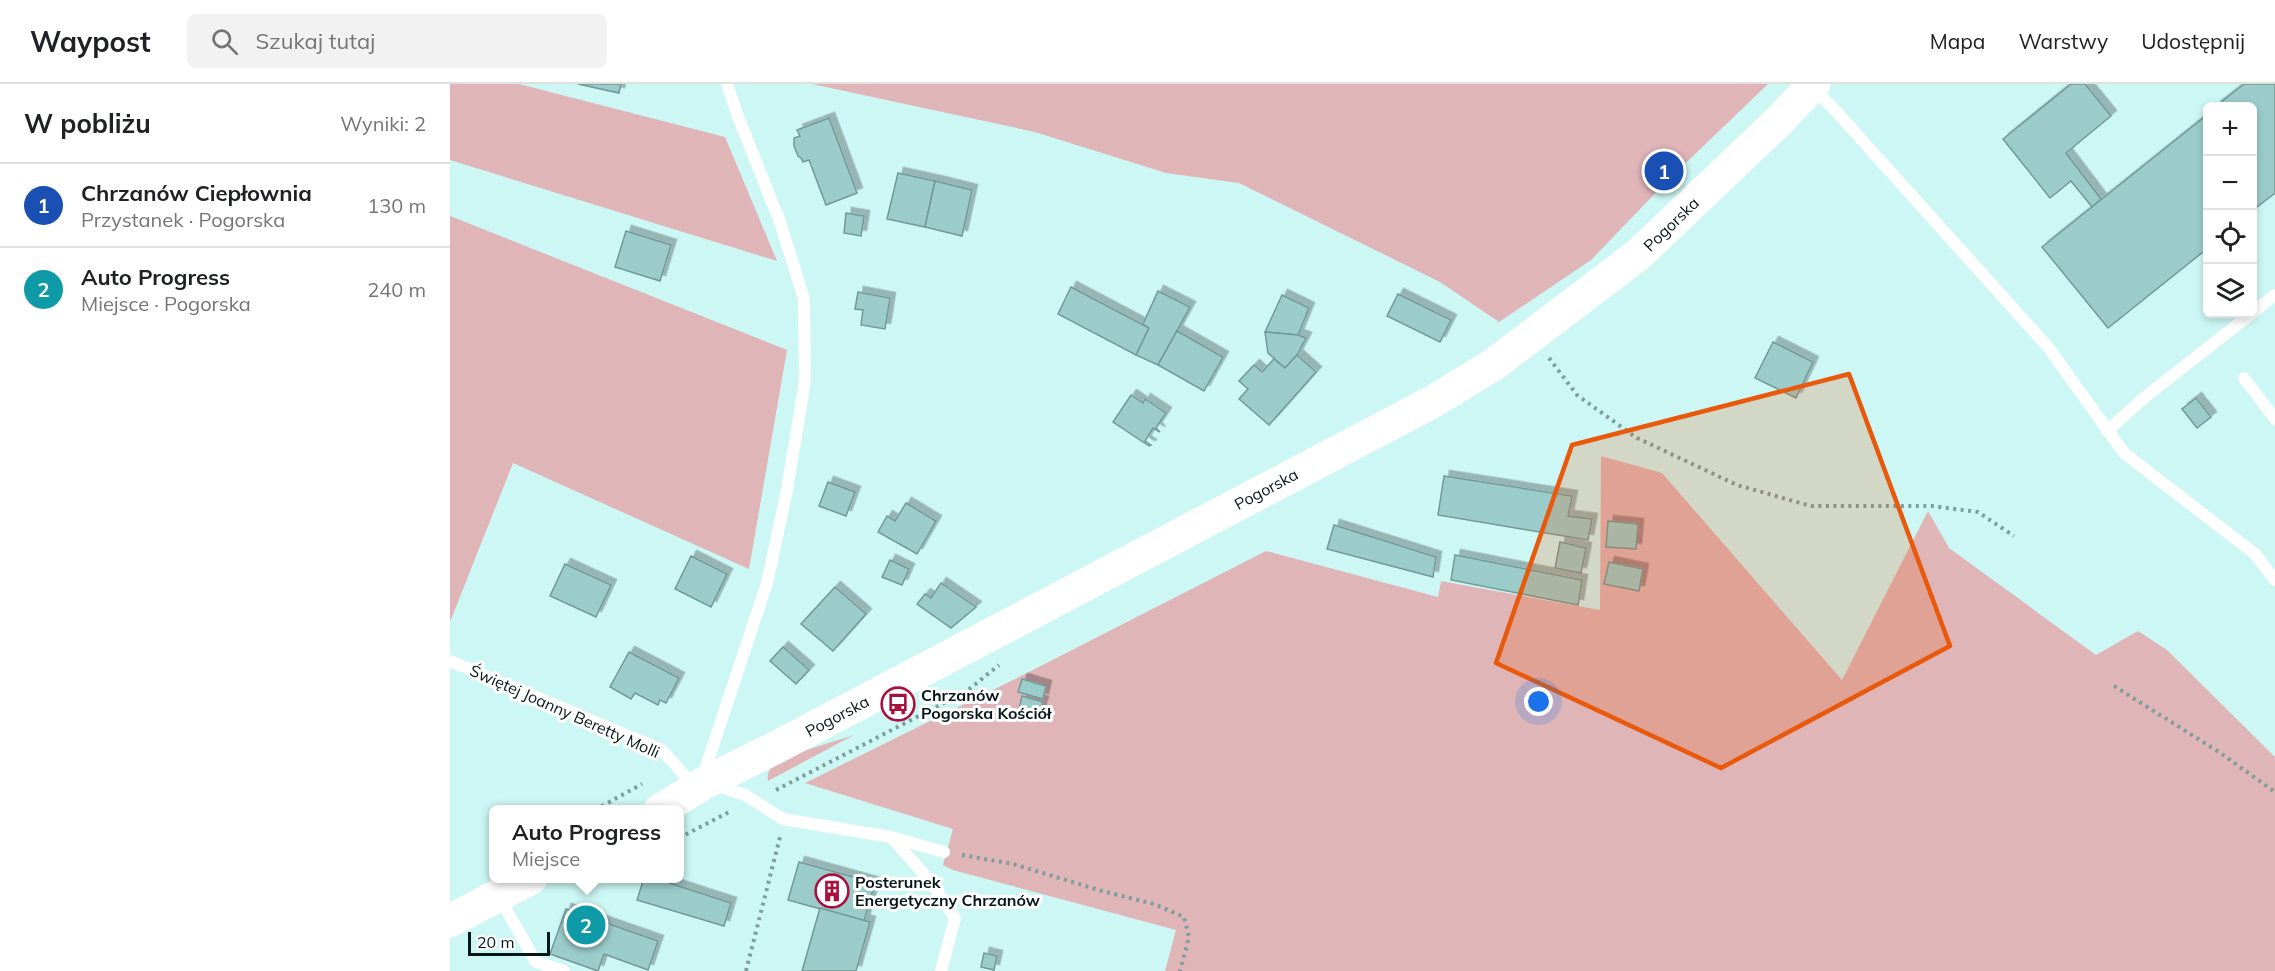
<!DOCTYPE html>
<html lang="pl">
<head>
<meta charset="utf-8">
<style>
  :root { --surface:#fff; --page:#f2f2f2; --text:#202124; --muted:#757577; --line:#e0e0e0; --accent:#a8113f }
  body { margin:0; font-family:Mulish,sans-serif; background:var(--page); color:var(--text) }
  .controls { position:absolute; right:18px; top:18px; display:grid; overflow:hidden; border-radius:9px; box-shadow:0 3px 9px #0003 }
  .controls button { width:54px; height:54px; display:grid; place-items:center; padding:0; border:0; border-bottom:2px solid var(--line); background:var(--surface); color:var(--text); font:30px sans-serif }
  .scale { position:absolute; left:18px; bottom:15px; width:82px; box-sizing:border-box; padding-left:6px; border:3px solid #071717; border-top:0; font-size:16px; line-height:21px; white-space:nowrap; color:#071717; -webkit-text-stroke:4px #fff; paint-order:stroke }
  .you { position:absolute; left:1089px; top:618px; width:21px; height:21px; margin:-15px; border:4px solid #fff; border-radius:50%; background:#1a73e8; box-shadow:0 0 0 9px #1a73e833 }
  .badge { display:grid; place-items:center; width:39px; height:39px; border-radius:50%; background:var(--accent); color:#fff; font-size:20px; font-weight:700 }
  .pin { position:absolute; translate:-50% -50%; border:3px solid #fff; box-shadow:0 2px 6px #0006 }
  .popup { position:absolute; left:39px; top:721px; width:195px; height:78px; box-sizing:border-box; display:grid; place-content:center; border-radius:9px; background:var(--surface); filter:drop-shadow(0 2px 4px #0005); font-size:20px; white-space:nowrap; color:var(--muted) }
  .popup b { font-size:22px; color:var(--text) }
  .popup::after { content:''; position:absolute; left:50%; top:100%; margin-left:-12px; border:12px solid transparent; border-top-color:var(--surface) }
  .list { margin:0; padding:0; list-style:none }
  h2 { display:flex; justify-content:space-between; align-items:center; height:78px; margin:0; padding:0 24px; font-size:26px }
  h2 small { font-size:20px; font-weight:400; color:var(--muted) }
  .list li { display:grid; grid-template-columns:39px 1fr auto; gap:18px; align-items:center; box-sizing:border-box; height:84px; padding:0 24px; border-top:2px solid var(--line) }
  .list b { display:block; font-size:22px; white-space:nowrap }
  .list p { margin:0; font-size:20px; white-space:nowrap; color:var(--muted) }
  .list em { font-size:20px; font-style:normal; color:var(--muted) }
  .icon { flex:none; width:33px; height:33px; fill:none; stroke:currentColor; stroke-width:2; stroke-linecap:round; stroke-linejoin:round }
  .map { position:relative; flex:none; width:1825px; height:887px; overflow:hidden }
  header { display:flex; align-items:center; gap:36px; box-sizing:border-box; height:84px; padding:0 30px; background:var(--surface); border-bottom:2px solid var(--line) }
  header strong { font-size:28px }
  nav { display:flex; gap:33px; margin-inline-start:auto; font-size:21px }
  .search { width:420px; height:54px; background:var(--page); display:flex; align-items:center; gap:15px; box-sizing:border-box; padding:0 21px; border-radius:9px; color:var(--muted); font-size:22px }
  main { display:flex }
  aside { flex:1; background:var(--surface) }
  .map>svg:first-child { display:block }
</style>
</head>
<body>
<header>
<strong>Waypost</strong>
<div class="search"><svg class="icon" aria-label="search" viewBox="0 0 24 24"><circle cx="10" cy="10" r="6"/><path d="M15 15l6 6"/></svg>Szukaj tutaj</div>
<nav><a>Mapa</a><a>Warstwy</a><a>Udostępnij</a></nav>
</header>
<main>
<aside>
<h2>W pobliżu<small>Wyniki: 2</small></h2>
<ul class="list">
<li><span class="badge" style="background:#1a4fb4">1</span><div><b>Chrzanów Ciepłownia</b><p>Przystanek · Pogorska</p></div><em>130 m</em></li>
<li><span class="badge" style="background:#0f9aa8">2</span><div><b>Auto Progress</b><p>Miejsce · Pogorska</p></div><em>240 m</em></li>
</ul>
</aside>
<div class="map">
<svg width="1825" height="887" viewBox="0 0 1825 887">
  <defs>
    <filter id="shadow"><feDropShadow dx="5.5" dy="-5.5" stdDeviation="0" flood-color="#0004"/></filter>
  </defs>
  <rect width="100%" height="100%" fill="#cdf7f5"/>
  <!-- green -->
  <g fill="#dfb5b8">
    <polygon points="0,0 69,0 275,53 327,177 0,76"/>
    <polygon points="362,0 1318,0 1215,99 1141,176 1049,238 990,198 789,99 716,89 585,48"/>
    <polygon points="0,132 337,266 299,485 63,379 0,538"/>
    <polygon points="1151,372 1212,389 1392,596 1478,427 1499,464 1646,571 1688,547 1717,566 1825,673 1825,887 715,887 726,846 503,786 493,781 503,745 355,699 575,590 816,467 988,513 991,497 1150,526"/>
    <path d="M404 651 318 697C317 692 318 688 321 684 334 670 385 658 404 651Z"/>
  </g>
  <!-- building -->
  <g fill="#9bccca" stroke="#729997" stroke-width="1.5" filter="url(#shadow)">
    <polygon points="128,0 171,0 169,9"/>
    <polygon points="1621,0 1635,0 1661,32 1616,69 1651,115 1642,123 1621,97 1600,114 1553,55"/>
    <polygon points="1794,0 1825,0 1825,109 1802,127 1802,22 1766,22"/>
    <polygon points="1758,30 1758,164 1658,244 1592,163"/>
    <polygon points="379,34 407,109 376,121 359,76 353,78 351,74 348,72 344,62 344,54 350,52 347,46"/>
    <polygon points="448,89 485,97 475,143 437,135"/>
    <polygon points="485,97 522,106 512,152 475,143"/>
    <polygon points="396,129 414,132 411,152 394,149"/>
    <polygon points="176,147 221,161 210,197 165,183"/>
    <polygon points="621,203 699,244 686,271 608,230"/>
    <polygon points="708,207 740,223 708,281 686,271 699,244 693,240"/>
    <polygon points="408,208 440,214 435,245 411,241 413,226 405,225"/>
    <polygon points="948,210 1001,236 990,258 937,232"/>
    <polygon points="832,211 859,224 848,251 815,248"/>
    <polygon points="727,247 773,273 754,307 708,281"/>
    <polygon points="815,248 848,251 856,254 847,271 835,284 818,269"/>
    <polygon points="1323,258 1363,278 1346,314 1305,294"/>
    <polygon points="847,271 866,288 819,341 789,315 798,305 789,297 804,281 812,288 824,275 835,284"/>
    <polygon points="681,311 693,319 695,315 716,329 706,344 710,348 703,344 695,357 701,361 699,362 663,338"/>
    <polygon points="1746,314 1761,333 1747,344 1732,325"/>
    <polygon points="994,392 1122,412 1118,432 1142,435 1138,456 988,431"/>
    <polygon points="378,398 405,408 396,432 369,422"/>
    <polygon points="456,419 486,437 467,470 428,448 437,432 445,437"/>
    <polygon points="1158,437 1188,440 1186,465 1156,463"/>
    <polygon points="884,441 986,473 983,493 877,465"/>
    <polygon points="1110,458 1136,464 1131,489 1105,484"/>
    <polygon points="1005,471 1132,496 1128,521 1001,496"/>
    <polygon points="241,472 277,490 261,523 225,505"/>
    <polygon points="440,476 459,485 452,501 432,493"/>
    <polygon points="1159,478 1193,485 1189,507 1154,500"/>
    <polygon points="115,480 161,501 146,533 100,512"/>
    <polygon points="491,499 526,523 501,544 467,520 475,510 481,514"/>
    <polygon points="385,503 416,530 383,567 351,540"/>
    <polygon points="333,563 359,586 346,600 320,577"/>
    <polygon points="179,568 229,594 216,619 210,616 208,621 185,609 181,615 160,603"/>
    <polygon points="572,595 596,602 593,615 568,608"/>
    <polygon points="572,612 593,618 589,630 569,625"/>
    <polygon points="349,778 425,799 414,837 338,816"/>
    <polygon points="194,794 204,794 281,819 274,842 187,816"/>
    <polygon points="370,824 420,838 406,887 352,887"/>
    <polygon points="116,825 208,857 198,886 154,870 148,887 100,870"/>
    <polygon points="534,869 547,872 544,886 531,883"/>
  </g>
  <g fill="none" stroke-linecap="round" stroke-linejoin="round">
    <!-- path -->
    <g stroke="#7e9d9c" stroke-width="4" stroke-dasharray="3 4.5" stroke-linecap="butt">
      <polyline points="1099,274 1127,311 1187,354 1287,401 1361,422 1482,422 1528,428 1564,452"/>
      <polyline points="1664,602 1769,668 1825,708"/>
      <polyline points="326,706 517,607 549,581"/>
      <polyline points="145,726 192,700"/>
      <polyline points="229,754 281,727"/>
      <polyline points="512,771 563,780 652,807 704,820 734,833 739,853 730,887"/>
      <polyline points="296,887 330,753"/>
    </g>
    <!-- lane -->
    <g stroke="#fff" stroke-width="12">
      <polyline points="1362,3 1384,25 1598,263 1674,369 1805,470 1825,496"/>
      <polyline points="1802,229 1825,211"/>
      <polyline points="1794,294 1825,335"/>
      <polyline points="1657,347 1695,313 1801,230"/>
      <polyline points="0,577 212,666 237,694 256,698 295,711 333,735 441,753 494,768"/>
      <polyline points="256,694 256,683 317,499 337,406 355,297 354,215 330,138 287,30 277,0"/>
      <polyline points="442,754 482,799 505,834 491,887"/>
      <polyline points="49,813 86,878 114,887"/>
    </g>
    <!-- secondary -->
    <g stroke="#fff" stroke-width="33">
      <polyline points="210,726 256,698 325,664 984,317 1043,281 1189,170 1329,37 1364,0"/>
      <polyline points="0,837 81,794"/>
    </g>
  </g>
  <!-- marked area -->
  <path fill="#e8590c" fill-opacity="0.2" stroke="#e8590c" stroke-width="4.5" stroke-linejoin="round" d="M1399 290 1500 562 1271 684 1046 579 1122 361Z"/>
  <!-- icons -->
  <defs>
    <g id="bus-ring" transform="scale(1.725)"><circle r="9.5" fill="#fff" stroke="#a8113f" stroke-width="1.5"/><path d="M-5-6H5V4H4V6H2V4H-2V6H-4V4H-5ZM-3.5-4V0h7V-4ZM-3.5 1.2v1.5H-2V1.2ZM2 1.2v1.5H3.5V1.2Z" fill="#a8113f"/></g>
    <g id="building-ring" transform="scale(1.725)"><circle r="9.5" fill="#fff" stroke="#a8113f" stroke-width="1.5"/><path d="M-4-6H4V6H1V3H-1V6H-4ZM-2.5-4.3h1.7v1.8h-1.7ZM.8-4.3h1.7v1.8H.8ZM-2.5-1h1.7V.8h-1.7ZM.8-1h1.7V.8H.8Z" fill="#a8113f"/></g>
  </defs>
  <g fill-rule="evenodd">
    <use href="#bus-ring" x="448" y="620"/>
    <use href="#building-ring" x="382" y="807"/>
  </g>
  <g text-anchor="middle" stroke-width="6" stroke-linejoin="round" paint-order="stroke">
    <!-- street labels -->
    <g font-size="16" fill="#071717" stroke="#fff">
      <text transform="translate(1221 140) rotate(-44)" y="6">Pogorska</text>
      <text transform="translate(816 405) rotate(-28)" y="6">Pogorska</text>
      <text transform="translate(115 627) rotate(24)" y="6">Świętej Joanny Beretty Molli</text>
      <text transform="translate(387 632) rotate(-28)" y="6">Pogorska</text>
    </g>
    <!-- poi labels -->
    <g font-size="16" font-weight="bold" fill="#071717" stroke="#fff" text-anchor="start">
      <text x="471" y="617">Chrzanów<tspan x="471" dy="18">Pogorska Kościół</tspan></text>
      <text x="405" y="804">Posterunek<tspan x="405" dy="18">Energetyczny Chrzanów</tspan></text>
    </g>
  </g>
</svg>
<div class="controls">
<button>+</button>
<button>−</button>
<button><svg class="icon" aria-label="locate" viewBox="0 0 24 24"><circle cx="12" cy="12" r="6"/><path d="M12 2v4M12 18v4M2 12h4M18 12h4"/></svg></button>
<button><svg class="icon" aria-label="layers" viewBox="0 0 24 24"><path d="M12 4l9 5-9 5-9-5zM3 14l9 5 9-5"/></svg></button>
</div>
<div class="scale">20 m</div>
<div class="you"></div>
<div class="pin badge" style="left:1214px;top:87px;background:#1a4fb4">1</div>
<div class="pin badge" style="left:136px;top:841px;background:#0f9aa8">2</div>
<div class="popup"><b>Auto Progress</b>Miejsce</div>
</div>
</main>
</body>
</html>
